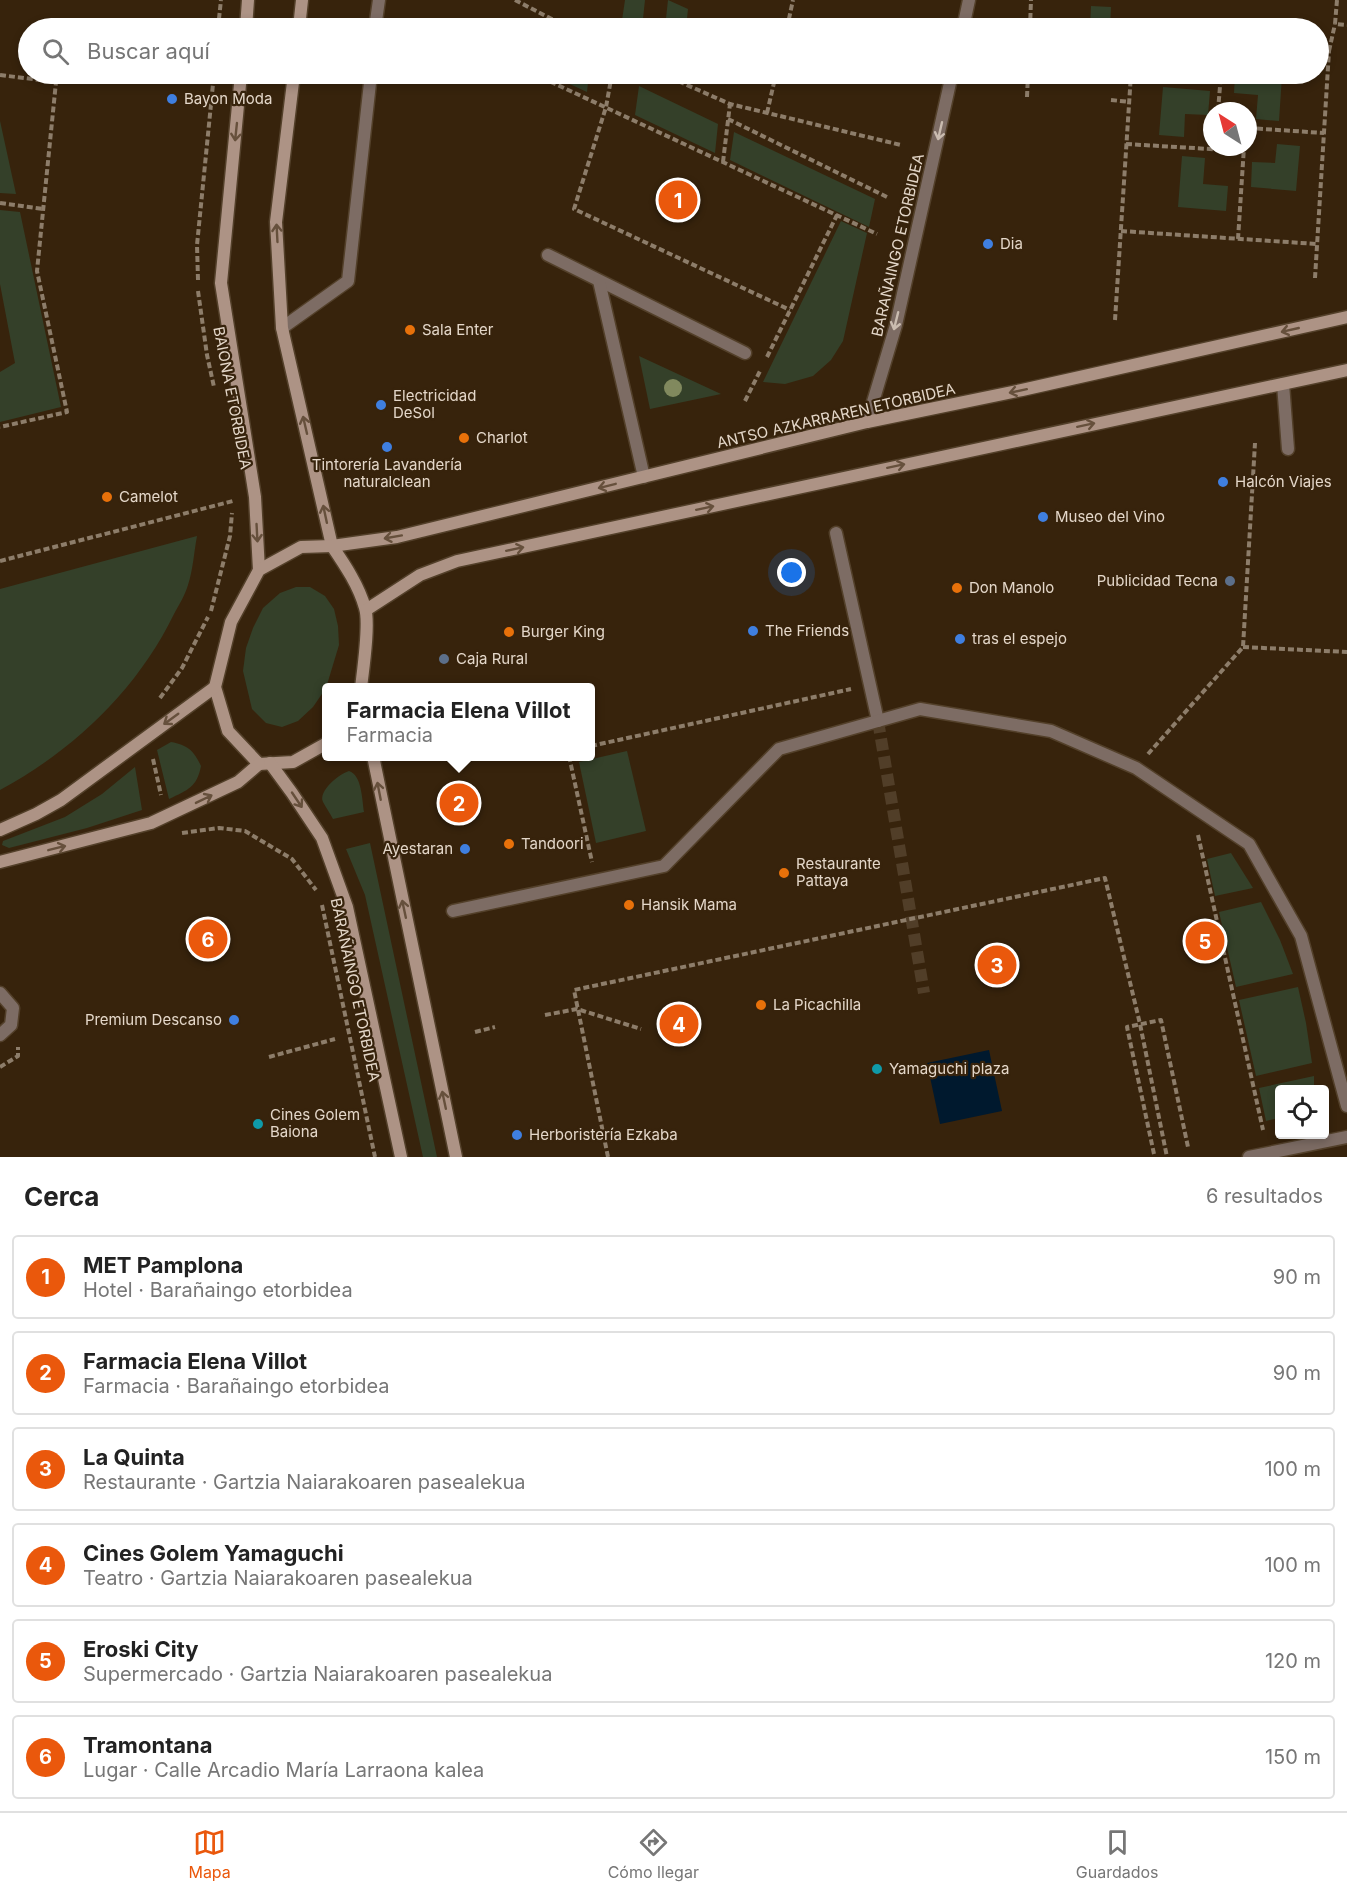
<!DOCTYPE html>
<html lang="es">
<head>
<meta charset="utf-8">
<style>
  :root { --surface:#fff; --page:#f6f6f6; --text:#222; --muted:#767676; --line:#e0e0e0; --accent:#ea580c }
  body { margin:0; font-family:Inter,sans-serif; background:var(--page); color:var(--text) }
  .controls { position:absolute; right:18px; bottom:18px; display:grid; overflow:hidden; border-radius:6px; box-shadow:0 3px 9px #0003 }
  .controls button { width:54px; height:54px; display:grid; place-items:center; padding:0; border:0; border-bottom:2px solid var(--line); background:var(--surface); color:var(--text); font:30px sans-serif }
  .compass { position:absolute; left:1203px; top:102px; width:54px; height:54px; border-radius:50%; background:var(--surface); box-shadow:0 3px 9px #0003; rotate:324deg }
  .you { position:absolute; left:792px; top:573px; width:21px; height:21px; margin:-15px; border:4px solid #fff; border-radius:50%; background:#1a73e8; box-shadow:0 0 0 9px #1a73e833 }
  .badge { display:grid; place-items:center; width:39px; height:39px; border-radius:50%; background:var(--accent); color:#fff; font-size:20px; font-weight:700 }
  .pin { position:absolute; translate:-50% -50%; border:3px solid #fff; box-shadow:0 2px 6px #0006 }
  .popup { position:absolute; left:322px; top:683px; width:273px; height:78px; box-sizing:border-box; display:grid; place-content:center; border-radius:6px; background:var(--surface); filter:drop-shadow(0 2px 4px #0005); font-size:20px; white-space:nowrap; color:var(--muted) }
  .popup b { font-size:22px; color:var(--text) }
  .popup::after { content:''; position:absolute; left:50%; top:100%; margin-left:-12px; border:12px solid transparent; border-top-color:var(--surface) }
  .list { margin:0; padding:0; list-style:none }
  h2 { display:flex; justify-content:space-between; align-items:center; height:78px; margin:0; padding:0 24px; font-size:26px }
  h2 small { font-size:20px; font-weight:400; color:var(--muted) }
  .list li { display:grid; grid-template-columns:39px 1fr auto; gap:18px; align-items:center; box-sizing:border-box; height:84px; margin:0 12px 12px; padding:0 12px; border:2px solid var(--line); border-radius:6px }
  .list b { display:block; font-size:22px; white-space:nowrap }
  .list p { margin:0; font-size:20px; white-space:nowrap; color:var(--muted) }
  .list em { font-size:20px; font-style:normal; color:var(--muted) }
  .icon { flex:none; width:33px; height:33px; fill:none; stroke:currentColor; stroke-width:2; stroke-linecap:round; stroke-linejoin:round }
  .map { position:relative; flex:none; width:1347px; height:1157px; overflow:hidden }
  .search { position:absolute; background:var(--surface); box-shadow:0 3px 9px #0003; left:18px; right:18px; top:18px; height:66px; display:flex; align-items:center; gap:15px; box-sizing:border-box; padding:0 21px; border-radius:33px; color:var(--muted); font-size:22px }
  .sheet { height:654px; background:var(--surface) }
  nav { display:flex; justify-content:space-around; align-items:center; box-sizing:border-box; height:84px; border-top:2px solid var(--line); background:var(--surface); font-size:16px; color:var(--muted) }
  nav a { display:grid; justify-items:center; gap:3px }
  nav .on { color:var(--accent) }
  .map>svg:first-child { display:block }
</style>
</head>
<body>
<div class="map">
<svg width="1347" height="1157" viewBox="0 0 1347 1157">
  <rect width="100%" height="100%" fill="#37230c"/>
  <!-- green -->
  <g fill="#344029">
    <polygon points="625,0 645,0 642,28 621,27"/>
    <polygon points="668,0 688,9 686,28 665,28"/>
    <polygon points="1091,6 1111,7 1110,28 1090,28"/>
    <polygon points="548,74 589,74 587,92"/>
    <polygon points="1235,74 1282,76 1279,121 1256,119 1258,95 1234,93"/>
    <polygon points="639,86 718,124 715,153 635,115"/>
    <polygon points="1163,87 1210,91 1208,115 1185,114 1184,137 1159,135"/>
    <polygon points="0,121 16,194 0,193"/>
    <polygon points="734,132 875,199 869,227 730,160"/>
    <polygon points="1277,144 1300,146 1296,191 1251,187 1252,162 1275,163"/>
    <polygon points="1182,156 1205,158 1203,184 1228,186 1226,211 1178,207"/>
    <polygon points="0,210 20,212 61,407 0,422 0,372 15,363 0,284"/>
    <polygon points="841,221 867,233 843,341 831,360 813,376 785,384 763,382"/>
    <polygon points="639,356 721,394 650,409"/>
    <path d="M197 536C194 552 193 570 188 585 185 595 179 605 174 614 137 690 74 750 0 790V589Z"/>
    <polygon points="296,587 310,587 325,596 334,609 338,626 339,645 326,688 313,707 298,721 282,727 266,723 252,709 243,671 246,648 253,628 263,608 280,593"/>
    <path d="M171 742C188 745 194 751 201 766 197 787 188 790 169 799L157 750Z"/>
    <polygon points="627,751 646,831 596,843 579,762"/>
    <polygon points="135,767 142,810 87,828 9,848 2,845 3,841 65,817 102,794"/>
    <path d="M349 771C362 775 362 800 364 812L333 819C330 813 326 808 323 802 318 791 339 774 349 771Z"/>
    <polygon points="370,843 437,1157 423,1157 365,895 346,849"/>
    <polygon points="1231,853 1253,888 1215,896 1207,859"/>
    <polygon points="1261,902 1280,940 1293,974 1236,987 1219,912"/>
    <polygon points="1298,987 1306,1023 1312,1063 1256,1076 1239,1000"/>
    <polygon points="1314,1076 1314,1089 1280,1090 1279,1118 1266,1121 1259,1088"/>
  </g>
  <!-- water -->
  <polygon fill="#00192e" points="989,1050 1002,1111 940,1124 927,1063"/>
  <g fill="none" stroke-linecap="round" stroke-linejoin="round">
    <!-- street-tunnel -->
    <polyline stroke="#513e28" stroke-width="12" stroke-dasharray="12 6" stroke-linecap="butt" points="878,721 924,993"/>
    <!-- lane casing -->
    <g stroke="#53402a" stroke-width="15">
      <g id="lane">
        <polyline points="375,28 379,0"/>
        <polyline points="548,255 745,353"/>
        <polyline points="599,281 644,477"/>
        <polyline points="282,328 348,281 371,74"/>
        <polyline points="1283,384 1288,449"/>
        <polyline points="0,993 13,1008 11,1025 0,1035"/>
      </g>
    </g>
    <!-- street casing -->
    <g stroke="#53402a" stroke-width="15">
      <g id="street">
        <polyline points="963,28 969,0"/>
        <polyline points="867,422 896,325 952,74"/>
        <polyline points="836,533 878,721"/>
        <polyline points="453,911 664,866 779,749 920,709 1051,731 1136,768 1249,844 1301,936 1347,1106"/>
        <polyline points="1249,1157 1347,1137"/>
      </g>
    </g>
    <!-- secondary casing -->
    <g stroke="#53402a" stroke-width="15">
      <g id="secondary">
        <polyline points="246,28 248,0"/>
        <polyline points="299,28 302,0"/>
        <polyline points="241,74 221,283 255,497 259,570"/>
        <path d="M294 74 276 222 282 328 332 546C345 565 359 586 365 608 370 623 363 670 361 688"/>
        <polyline points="366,610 420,575 457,561 1347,370"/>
        <polyline points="327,743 293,762 259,764 228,731 215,687 231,622 259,570 301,547 332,546 397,537 867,422 1022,390 1347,317"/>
        <polyline points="373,756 456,1157"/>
        <polyline points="270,763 292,793 322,838 347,907 401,1157"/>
        <polyline points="0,830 36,814 61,800 215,687"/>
        <polyline points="0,862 151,823 238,782 259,764"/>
      </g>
    </g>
    <!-- path -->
    <g stroke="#8d7d6a" stroke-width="4" stroke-dasharray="6 3" stroke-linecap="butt">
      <polyline points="515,0 569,28"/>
      <polyline points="1337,0 1335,24 1347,25"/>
      <polyline points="218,28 221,0"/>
      <polyline points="787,28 793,0"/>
      <polyline points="1030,28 1031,0"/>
      <polyline points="1329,51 1335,24"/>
      <polyline points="534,74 877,234"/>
      <polyline points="612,74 606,107 574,209 790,310"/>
      <polyline points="662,74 730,104 901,145"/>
      <polyline points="0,75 56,82 37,271 67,412 0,427"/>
      <polyline points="1027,97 1028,74"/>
      <polyline points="1111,100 1130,102"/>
      <polyline points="1218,111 1221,74"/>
      <polyline points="767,113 776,74"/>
      <polyline points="728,119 887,197"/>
      <polyline points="1248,128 1324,133"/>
      <polyline points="1126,144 1243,151"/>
      <polyline points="723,162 730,104"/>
      <polyline points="0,203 43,209"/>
      <polyline points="1121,231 1317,244"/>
      <polyline points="1238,239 1244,147"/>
      <polyline points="1315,278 1329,51 1318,51"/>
      <polyline points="198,280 197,245 214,74"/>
      <polyline points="198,291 207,355 214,387"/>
      <polyline points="1115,320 1131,74"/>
      <polyline points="767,357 837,215"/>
      <polyline points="745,401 761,369"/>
      <polyline points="0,561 233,501"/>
      <polyline points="211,611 230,536 232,513"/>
      <polyline points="1243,647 1347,652"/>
      <polyline points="160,698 182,668 208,617"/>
      <polyline points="591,746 851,689"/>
      <polyline points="1148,754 1243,647 1255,443"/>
      <polyline points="569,756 592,862"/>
      <polyline points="153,759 161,795"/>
      <polyline points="182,833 219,828 245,831 292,859 316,890"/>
      <polyline points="1198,835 1263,1130"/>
      <polyline points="322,905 375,1157"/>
      <polyline points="545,1015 577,1009 641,1029"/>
      <polyline points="475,1032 495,1027"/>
      <polyline points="269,1057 335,1039"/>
      <polyline points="0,1067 18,1056 18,1047"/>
      <polyline points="1154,1154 1127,1027 1161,1020 1188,1147"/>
      <polyline points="608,1157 574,990 1105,878 1140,1024 1167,1157"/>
    </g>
    <!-- lane -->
    <use href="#lane" stroke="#7d6c64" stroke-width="12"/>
    <!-- street -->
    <use href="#street" stroke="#7d6c64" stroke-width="12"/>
    <!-- secondary -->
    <use href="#secondary" stroke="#ad9385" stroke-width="12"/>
  </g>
  <!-- trees -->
  <circle fill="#81895e" cx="673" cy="388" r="9"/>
  <!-- one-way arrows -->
  <defs><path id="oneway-shaft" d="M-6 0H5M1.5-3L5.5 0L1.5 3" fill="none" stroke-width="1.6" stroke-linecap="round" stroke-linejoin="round" transform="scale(1.5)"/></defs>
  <g stroke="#cabcb0">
    <use href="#oneway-shaft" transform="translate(940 131) rotate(103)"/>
    <use href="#oneway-shaft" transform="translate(896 321) rotate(104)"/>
  </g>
  <g stroke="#66503c">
    <use href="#oneway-shaft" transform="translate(236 132) rotate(96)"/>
    <use href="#oneway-shaft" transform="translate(277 233) rotate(-93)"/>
    <use href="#oneway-shaft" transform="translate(1290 330) rotate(167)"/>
    <use href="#oneway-shaft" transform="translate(1018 391) rotate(168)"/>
    <use href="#oneway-shaft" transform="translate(305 425) rotate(-103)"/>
    <use href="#oneway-shaft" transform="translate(1086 425) rotate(-12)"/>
    <use href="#oneway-shaft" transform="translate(896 466) rotate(-12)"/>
    <use href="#oneway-shaft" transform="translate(607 486) rotate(166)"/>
    <use href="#oneway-shaft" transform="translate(705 508) rotate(-12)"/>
    <use href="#oneway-shaft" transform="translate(325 514) rotate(-102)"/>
    <use href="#oneway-shaft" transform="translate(257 533) rotate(87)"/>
    <use href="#oneway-shaft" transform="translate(393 537) rotate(170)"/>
    <use href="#oneway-shaft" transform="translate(515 549) rotate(-12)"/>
    <use href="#oneway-shaft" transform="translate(171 719) rotate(144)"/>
    <use href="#oneway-shaft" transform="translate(379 791) rotate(-101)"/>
    <use href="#oneway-shaft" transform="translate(204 799) rotate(-26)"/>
    <use href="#oneway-shaft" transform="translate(297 800) rotate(56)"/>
    <use href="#oneway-shaft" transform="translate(57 848) rotate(-14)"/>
    <use href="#oneway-shaft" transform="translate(404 909) rotate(-102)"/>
    <use href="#oneway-shaft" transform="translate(444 1100) rotate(-102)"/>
  </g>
  <!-- markers -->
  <g fill="#3f7fe0" stroke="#37230c" stroke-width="2">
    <circle cx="172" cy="99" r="6"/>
    <circle cx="988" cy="244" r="6"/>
    <circle cx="381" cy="405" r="6"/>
    <circle cx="387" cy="447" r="6"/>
    <circle cx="1223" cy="482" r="6"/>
    <circle cx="1043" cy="517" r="6"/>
    <circle cx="753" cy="631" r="6"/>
    <circle cx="960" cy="639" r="6"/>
    <circle cx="465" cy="849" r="6"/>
    <circle cx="234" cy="1020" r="6"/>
    <circle cx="517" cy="1135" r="6"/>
  </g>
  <g fill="#e8710a" stroke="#37230c" stroke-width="2">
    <circle cx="410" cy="330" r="6"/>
    <circle cx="464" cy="438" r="6"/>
    <circle cx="107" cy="497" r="6"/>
    <circle cx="957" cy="588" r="6"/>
    <circle cx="509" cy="632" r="6"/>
    <circle cx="509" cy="844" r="6"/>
    <circle cx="784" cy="873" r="6"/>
    <circle cx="629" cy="905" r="6"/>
    <circle cx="761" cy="1005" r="6"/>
  </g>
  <g fill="#5c6f8a" stroke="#37230c" stroke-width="2">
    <circle cx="1230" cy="581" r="6"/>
    <circle cx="444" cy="659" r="6"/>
  </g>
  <g fill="#0f9aa8" stroke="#37230c" stroke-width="2">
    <circle cx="877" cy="1069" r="6"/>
    <circle cx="258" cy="1124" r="6"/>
  </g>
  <g text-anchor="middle" stroke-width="4.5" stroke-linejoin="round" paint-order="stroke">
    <!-- poi labels -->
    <g font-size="15" fill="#e4d7c9" stroke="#37230c" text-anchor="start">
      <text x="184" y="104">Bayon Moda</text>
      <text x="1000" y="249">Dia</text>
      <text x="422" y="335">Sala Enter</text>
      <text x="393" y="401">Electricidad<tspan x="393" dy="17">DeSol</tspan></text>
      <text x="476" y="443">Charlot</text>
      <text x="387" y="470" text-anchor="middle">Tintorería Lavandería<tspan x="387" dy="17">naturalclean</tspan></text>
      <text x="1235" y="487">Halcón Viajes</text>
      <text x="119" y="502">Camelot</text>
      <text x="1055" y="522">Museo del Vino</text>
      <text x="1218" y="586" text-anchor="end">Publicidad Tecna</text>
      <text x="969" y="593">Don Manolo</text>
      <text x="765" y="636">The Friends</text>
      <text x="521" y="637">Burger King</text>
      <text x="972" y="644">tras el espejo</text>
      <text x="456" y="664">Caja Rural</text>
      <text x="521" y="849">Tandoori</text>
      <text x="453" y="854" text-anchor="end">Ayestaran</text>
      <text x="796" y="869">Restaurante<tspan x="796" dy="17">Pattaya</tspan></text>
      <text x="641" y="910">Hansik Mama</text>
      <text x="773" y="1010">La Picachilla</text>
      <text x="222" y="1025" text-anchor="end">Premium Descanso</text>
      <text x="889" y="1074">Yamaguchi plaza</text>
      <text x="270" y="1120">Cines Golem<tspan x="270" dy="17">Baiona</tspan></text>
      <text x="529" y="1140">Herboristería Ezkaba</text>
    </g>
    <!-- street labels -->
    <g font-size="15" fill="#e4d7c9" stroke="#37230c">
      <text transform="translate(898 245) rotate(-77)" y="5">BARAÑAINGO ETORBIDEA</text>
      <text transform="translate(232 398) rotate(79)" y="5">BAIONA ETORBIDEA</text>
      <text transform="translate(836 416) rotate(-13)" y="5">ANTSO AZKARRAREN ETORBIDEA</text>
      <text transform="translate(355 990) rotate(78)" y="5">BARAÑAINGO ETORBIDEA</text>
    </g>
  </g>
</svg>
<div class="controls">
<button><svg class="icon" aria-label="locate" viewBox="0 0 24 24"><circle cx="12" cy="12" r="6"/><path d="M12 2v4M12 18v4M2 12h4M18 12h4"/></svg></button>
</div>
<svg class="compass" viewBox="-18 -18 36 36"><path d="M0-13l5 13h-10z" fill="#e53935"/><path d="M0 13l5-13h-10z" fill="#767676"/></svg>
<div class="you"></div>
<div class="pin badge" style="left:678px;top:200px">1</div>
<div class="pin badge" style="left:459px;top:803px">2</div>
<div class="popup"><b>Farmacia Elena Villot</b>Farmacia</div>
<div class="pin badge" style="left:997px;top:965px">3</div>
<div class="pin badge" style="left:679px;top:1024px">4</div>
<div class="pin badge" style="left:1205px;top:941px">5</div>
<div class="pin badge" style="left:208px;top:939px">6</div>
<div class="search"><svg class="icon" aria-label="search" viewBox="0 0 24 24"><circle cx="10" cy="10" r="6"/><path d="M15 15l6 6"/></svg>Buscar aquí</div>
</div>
<section class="sheet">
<h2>Cerca<small>6 resultados</small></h2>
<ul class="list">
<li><span class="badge">1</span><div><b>MET Pamplona</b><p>Hotel · Barañaingo etorbidea</p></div><em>90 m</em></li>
<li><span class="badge">2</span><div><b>Farmacia Elena Villot</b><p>Farmacia · Barañaingo etorbidea</p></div><em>90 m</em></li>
<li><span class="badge">3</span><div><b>La Quinta</b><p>Restaurante · Gartzia Naiarakoaren pasealekua</p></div><em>100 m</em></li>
<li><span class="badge">4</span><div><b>Cines Golem Yamaguchi</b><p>Teatro · Gartzia Naiarakoaren pasealekua</p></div><em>100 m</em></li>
<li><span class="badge">5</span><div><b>Eroski City</b><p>Supermercado · Gartzia Naiarakoaren pasealekua</p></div><em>120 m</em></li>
<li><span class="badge">6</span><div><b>Tramontana</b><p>Lugar · Calle Arcadio María Larraona kalea</p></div><em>150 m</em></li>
</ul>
</section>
<nav>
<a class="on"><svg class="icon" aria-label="map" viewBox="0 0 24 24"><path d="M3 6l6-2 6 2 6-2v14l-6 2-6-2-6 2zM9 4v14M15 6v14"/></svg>Mapa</a>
<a><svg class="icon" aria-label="directions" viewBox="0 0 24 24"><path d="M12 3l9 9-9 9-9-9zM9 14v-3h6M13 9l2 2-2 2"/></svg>Cómo llegar</a>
<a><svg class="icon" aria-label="saved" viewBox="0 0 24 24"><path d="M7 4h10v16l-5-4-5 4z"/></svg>Guardados</a>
</nav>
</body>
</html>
